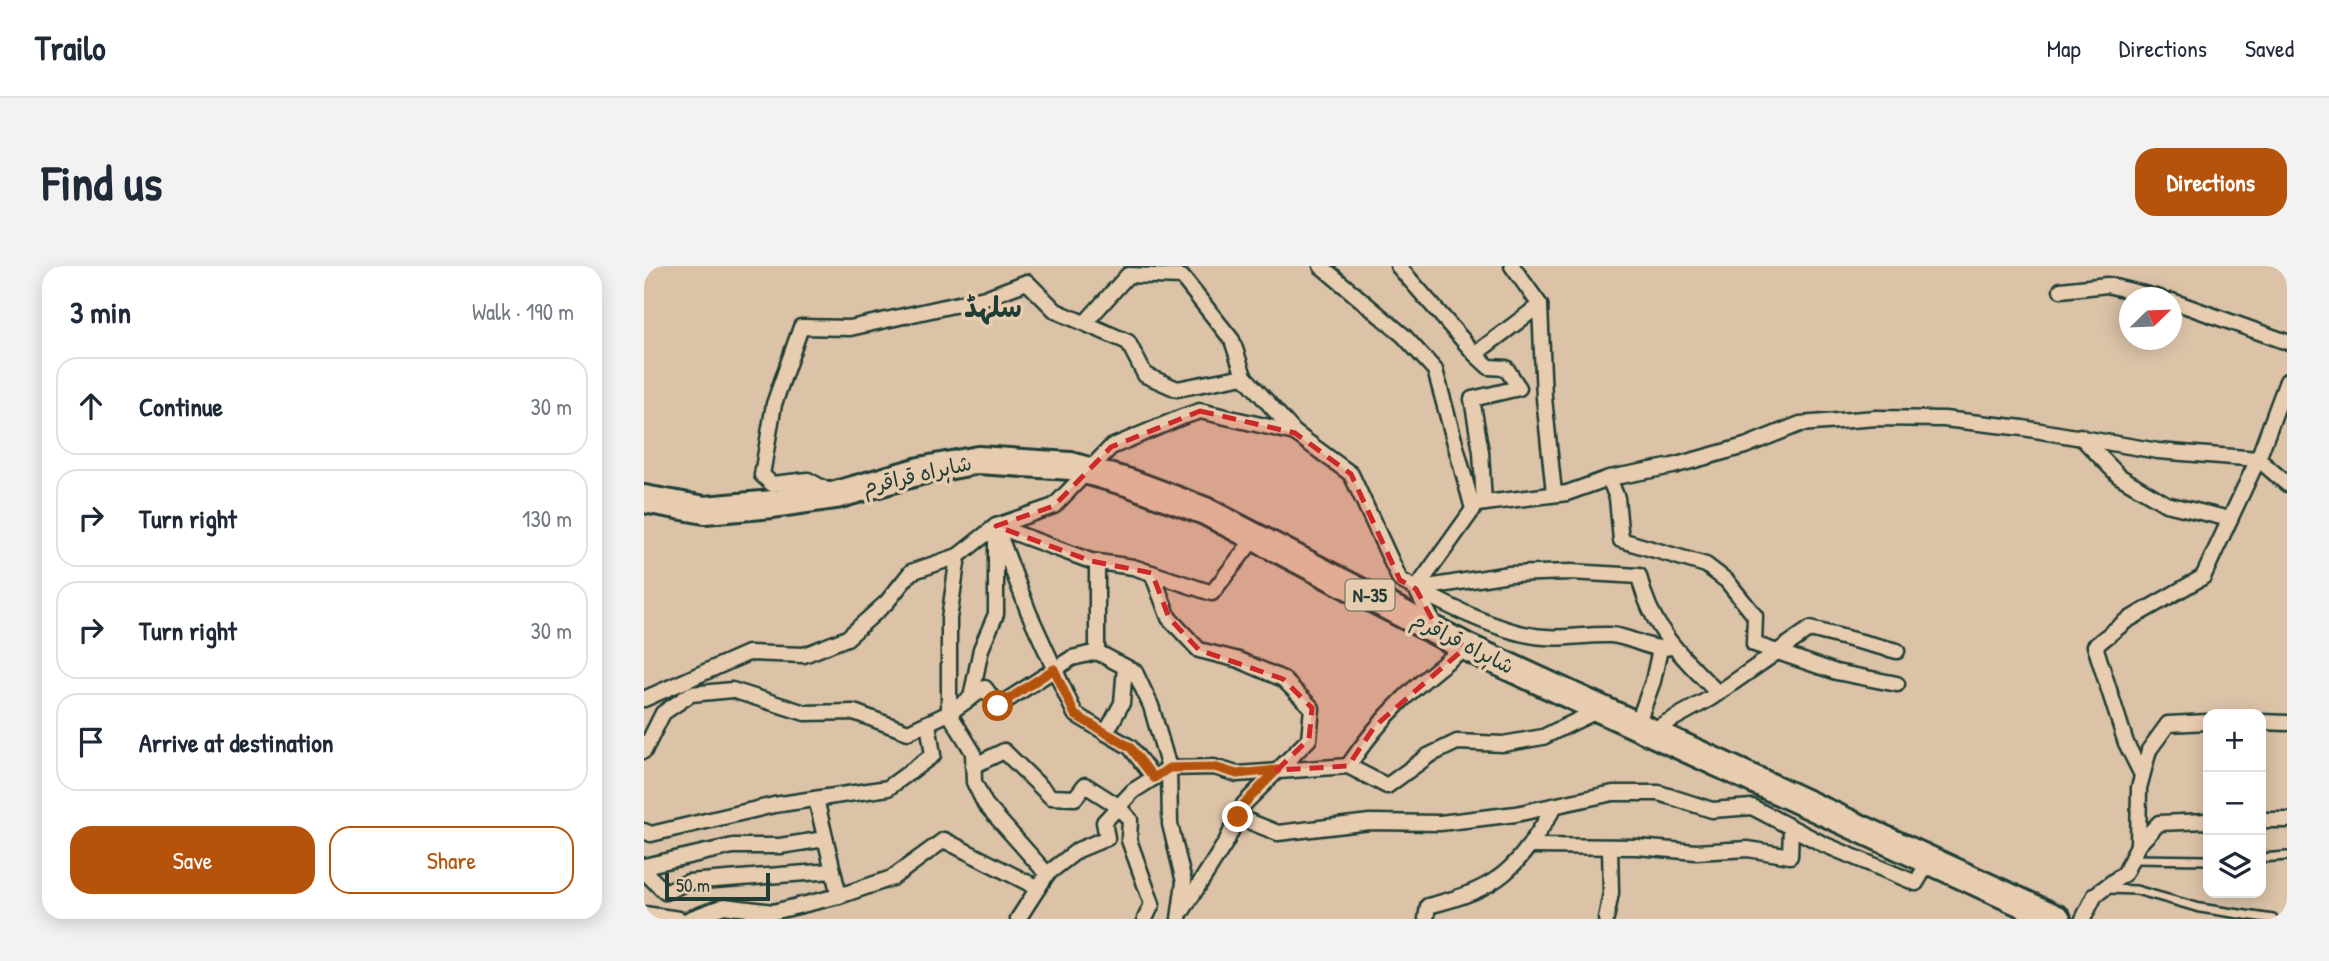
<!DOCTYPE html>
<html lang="en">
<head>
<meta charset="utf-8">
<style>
  :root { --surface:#fff; --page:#f2f2f3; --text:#1f2937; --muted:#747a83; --line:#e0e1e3; --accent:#b45309 }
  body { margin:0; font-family:"Patrick Hand","Playpen Sans Arabic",sans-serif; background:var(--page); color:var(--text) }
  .controls { position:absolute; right:21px; bottom:21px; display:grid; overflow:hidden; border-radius:14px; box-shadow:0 4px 18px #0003 }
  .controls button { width:63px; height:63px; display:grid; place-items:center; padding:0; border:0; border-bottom:2px solid var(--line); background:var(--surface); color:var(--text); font:35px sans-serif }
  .compass { position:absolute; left:1475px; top:21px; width:63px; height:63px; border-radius:50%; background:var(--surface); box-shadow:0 4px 18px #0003; rotate:67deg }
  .scale { position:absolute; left:21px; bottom:18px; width:105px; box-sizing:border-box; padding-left:7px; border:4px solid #1f3d34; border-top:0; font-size:19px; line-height:24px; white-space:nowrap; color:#1f3d34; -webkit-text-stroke:5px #e8ccaf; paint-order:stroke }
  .stop { position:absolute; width:21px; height:21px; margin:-16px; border:5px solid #b45309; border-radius:50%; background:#fff }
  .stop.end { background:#b45309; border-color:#fff; box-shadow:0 2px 7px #0008 }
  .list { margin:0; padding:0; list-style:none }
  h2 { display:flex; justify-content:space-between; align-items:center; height:91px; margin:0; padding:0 28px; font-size:30px }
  h2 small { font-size:23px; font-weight:400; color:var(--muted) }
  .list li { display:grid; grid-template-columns:46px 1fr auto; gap:21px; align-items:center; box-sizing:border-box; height:98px; margin:0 14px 14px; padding:0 14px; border:2px solid var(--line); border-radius:21px }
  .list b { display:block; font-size:26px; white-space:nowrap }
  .list em { font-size:23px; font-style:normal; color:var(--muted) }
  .actions { display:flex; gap:14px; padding:21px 28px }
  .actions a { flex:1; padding:16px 0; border:2px solid var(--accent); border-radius:21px; text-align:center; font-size:24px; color:var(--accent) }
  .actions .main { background:var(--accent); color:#fff }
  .icon { flex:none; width:38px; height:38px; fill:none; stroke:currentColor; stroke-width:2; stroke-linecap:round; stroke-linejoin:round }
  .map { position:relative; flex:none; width:1643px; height:653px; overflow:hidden; border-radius:21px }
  header { display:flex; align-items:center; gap:42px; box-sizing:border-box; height:98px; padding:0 35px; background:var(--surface); border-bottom:2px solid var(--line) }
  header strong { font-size:33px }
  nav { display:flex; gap:38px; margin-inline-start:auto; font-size:24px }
  .intro { display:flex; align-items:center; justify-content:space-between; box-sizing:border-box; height:168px; padding:0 42px }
  h1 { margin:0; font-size:49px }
  .button { padding:18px 32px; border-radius:21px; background:var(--accent); color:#fff; font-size:24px; font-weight:700 }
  main { display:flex; gap:42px; padding:0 42px }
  aside { flex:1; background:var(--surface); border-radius:21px; box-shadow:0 4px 18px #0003 }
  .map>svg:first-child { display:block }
</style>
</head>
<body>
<header>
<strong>Trailo</strong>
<nav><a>Map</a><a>Directions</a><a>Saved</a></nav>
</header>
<div class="intro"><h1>Find us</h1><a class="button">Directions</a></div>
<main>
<aside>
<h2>3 min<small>Walk · 190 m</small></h2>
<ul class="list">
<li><svg class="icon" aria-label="ahead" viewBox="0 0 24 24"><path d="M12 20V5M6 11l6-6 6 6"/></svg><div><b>Continue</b></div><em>30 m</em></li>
<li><svg class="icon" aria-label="right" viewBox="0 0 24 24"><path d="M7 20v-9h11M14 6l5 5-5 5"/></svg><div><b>Turn right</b></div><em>130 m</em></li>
<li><svg class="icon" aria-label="right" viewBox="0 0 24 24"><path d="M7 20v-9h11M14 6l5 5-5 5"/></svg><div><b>Turn right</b></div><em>30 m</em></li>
<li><svg class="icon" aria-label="arrive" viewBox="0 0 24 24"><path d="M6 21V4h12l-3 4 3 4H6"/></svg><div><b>Arrive at destination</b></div></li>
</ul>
<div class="actions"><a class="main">Save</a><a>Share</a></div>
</aside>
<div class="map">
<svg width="1643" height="653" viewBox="0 0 1643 653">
  <rect width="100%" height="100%" fill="#dcc3a8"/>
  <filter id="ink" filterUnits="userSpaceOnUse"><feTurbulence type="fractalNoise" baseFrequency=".0143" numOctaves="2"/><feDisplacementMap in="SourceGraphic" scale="14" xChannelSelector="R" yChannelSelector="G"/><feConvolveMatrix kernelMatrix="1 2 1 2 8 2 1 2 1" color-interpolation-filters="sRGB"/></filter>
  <g filter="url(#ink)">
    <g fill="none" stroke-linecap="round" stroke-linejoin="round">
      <!-- lane casing -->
      <g stroke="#1f3d34" stroke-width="12">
        <g id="lane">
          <polyline points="1617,592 1643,590"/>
          <polyline points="1488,593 1564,594"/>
          <polyline points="1464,623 1492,624 1556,642 1629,653"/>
        </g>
      </g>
      <!-- street casing -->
      <g stroke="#1f3d34" stroke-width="19">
        <g id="street">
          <polyline points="677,0 760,70 791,104 829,243"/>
          <polyline points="754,0 831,88"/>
          <polyline points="868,0 896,39 900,132 910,227"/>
          <polyline points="1417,24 1463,19 1516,32"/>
          <polyline points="1528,35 1643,76"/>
          <polyline points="441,57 484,9 538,11 588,74 600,110"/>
          <polyline points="1436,170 1475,210 1522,238 1586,253"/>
          <polyline points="965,212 973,232 977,274 1062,299 1083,315 1111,350 1110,378 1192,406 1253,418"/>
          <path d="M188 227 164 214 128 218 118 209 130 138 157 61 206 62 341 32 383 16 412 45 484 76 501 109 533 123 600 110 651 167 707 208 756 314C794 335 858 369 901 371 922 373 944 368 966 369 988 370 1005 386 1028 381"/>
          <polyline points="840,237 837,186 828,133 875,122 862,102 845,101 831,88 896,39"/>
          <polyline points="356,271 385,347 431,448 462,467"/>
          <polyline points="453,296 453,386"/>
          <polyline points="508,307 525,352 555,384 595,394 639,413 668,442 665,473 600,538 582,576 539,644"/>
          <path d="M772 323 865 308 927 306 995 310C1007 363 1037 390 1074 427"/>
          <polyline points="792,362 772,323 833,238 923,227 965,212 1029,200 1101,180 1156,158 1232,152 1300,153 1379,162 1514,185 1614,193 1643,218"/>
          <polyline points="481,401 478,437 462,467 486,481 510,512"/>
          <polyline points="327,432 337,383 352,348 352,260 447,295 489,301 568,327 612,270"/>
          <polyline points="0,433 104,387 160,389 203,372 243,336 267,306 314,290"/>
          <polyline points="1617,456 1643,457"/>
          <polyline points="993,459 1009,415 1016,383"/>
          <polyline points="1007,465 1067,432 1166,363 1253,385"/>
          <polyline points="0,485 19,447 47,428 88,424 161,447 210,446 264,466 305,447 341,422 354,440 428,392 453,386 491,406 507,440 525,502 526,558 540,616 535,653"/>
          <polyline points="329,500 360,485 407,531 431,532 441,519 474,540 486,554 485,574 508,638 501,653"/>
          <polyline points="704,500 743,520 784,490 813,476 859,478 899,471 957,443"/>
          <polyline points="1498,509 1482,477 1451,380 1482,355 1559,311 1614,193 1643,115"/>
          <polyline points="172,533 195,630"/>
          <polyline points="594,551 634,567 726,556 796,557 872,548 969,527 1015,527 1068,544 1108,541 1179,578 1272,617 1285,595"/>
          <polyline points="1617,554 1643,554"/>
          <polyline points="0,565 7,568 130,539 244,522 289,489 284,457"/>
          <polyline points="1494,579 1515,557 1564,555"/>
          <polyline points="887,580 993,581 1052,586 1104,583 1146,590 1147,562"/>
          <polyline points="0,600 89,580 136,580 181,573"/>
          <polyline points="0,605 21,626 44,616 189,605"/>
          <path d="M403 608 434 584 463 572 460 556 489 525 525 502 570 501 593 508 704 500C739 448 772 418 822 381"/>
          <polyline points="0,648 35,653"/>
          <polyline points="45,653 80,640 129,646 195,630 248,612 300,574 394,622"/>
          <polyline points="374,653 403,608 341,538 330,516 329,486 305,447 305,353 314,290 352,260 410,240 467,181 538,151 556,145 651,167"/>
          <path d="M782 653 784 640C857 622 872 604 911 540"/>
          <polyline points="962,653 967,627 966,581"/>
          <polyline points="1439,653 1451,629 1481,607 1494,579 1495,522 1505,484 1524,458 1564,456"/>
        </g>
      </g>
      <!-- highway casing -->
      <g stroke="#1f3d34" stroke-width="32">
        <polyline id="highway" points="0,233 61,244 129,238 192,229 276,205 334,194 427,200 486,217 561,245 822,381 1413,653"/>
      </g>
      <!-- lane -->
      <use href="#lane" stroke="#e8ccaf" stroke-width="7"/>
      <!-- street -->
      <use href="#street" stroke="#e8ccaf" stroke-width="14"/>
      <!-- highway -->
      <use href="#highway" stroke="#e8ccaf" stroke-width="26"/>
    </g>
  </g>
  <g fill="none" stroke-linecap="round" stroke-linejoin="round" filter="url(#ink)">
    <!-- route -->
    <polyline stroke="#b45309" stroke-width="9" points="354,440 410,403 431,449 486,481 510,512 525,502 570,501 593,508 633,504 600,538 594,551"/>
  </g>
  <!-- marked area -->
  <path fill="#cd2929" fill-opacity="0.2" stroke="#cd2929" stroke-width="5" stroke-dasharray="14 9" stroke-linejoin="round" d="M556 145 651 167 707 208 756 314 772 323 795 366 822 381 731 460 704 500 633 504 665 473 668 442 639 413 555 384 525 352 508 307 447 295 352 260 410 240 467 181Z"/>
  <g text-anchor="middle" stroke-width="7" stroke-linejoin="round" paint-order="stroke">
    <!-- shield labels -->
    <rect fill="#e8ccaf" stroke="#5b6859" stroke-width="2" x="701.5" y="313.5" width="49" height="31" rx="5"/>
    <g font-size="19" font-weight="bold" fill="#1f3d34">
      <text x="726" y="336">N-35</text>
    </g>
    <!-- street labels -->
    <g font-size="21" fill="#1f3d34" stroke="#e8ccaf">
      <text transform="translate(273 209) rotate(-13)" y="7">شاہراہ قراقرم</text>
      <text transform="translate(819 377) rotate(27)" y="7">شاہراہ قراقرم</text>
    </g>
    <!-- district labels -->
    <g font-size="28" font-weight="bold" fill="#1f3d34" stroke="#e8ccaf">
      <text x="349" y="51">سلہڈ</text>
    </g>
  </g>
</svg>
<div class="controls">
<button>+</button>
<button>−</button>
<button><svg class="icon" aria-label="layers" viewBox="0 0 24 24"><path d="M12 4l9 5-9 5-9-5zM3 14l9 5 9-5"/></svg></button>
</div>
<svg class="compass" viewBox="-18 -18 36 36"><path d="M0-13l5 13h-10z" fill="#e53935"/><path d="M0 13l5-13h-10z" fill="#747a83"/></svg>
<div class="scale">50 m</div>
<div class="stop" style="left:354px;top:440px"></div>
<div class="stop end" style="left:594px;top:551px"></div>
</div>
</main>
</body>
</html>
